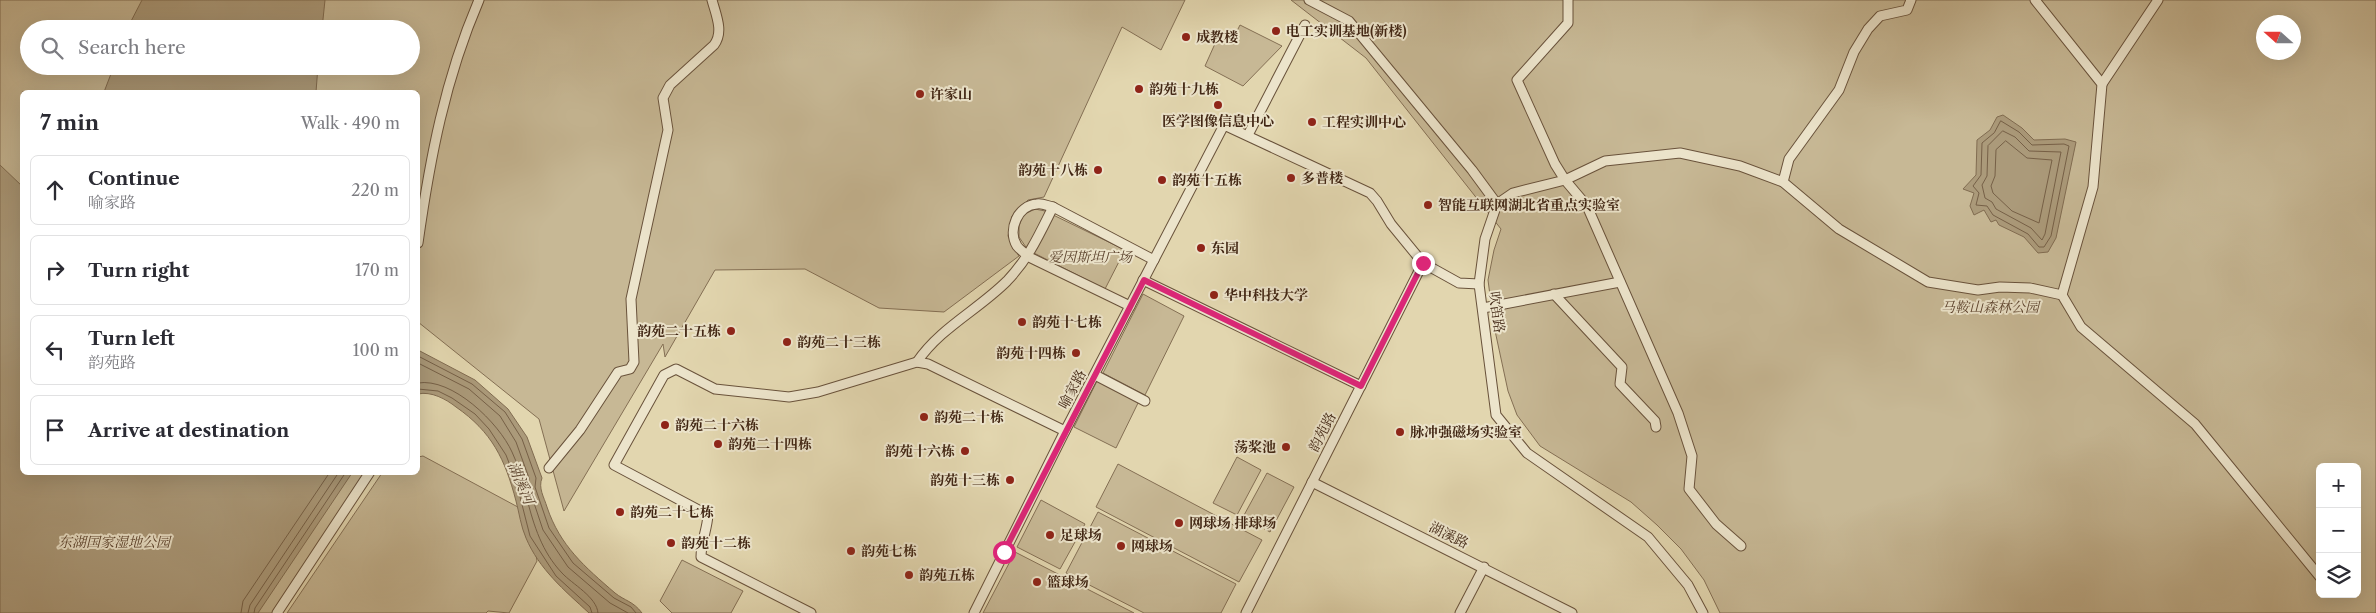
<!DOCTYPE html>
<html lang="en">
<head>
<meta charset="utf-8">
<style>
  :root { --surface:#fff; --page:#f7f7f7; --text:#2b2b33; --muted:#7c7c81; --line:#e1e1e2 }
  body { margin:0; font-family:"Libre Caslon Text","Noto Serif SC",serif; background:var(--page); color:var(--text) }
  .controls { position:absolute; right:15px; bottom:15px; display:grid; overflow:hidden; border-radius:8px; box-shadow:0 5px 20px #0002 }
  .controls button { width:45px; height:45px; display:grid; place-items:center; padding:0; border:0; border-bottom:1px solid var(--line); background:var(--surface); color:var(--text); font:25px sans-serif }
  .compass { position:absolute; left:2256px; top:15px; width:45px; height:45px; border-radius:50%; background:var(--surface); box-shadow:0 5px 20px #0002; rotate:291deg }
  .stop { position:absolute; width:15px; height:15px; margin:-11px; border:4px solid #db2777; border-radius:50%; background:#fff }
  .stop.end { background:#db2777; border-color:#fff; box-shadow:0 1px 5px #0008 }
  .list { margin:0; padding:0; list-style:none }
  h2 { display:flex; justify-content:space-between; align-items:center; height:65px; margin:0; padding:0 20px; font-size:21px }
  h2 small { font-size:16px; font-weight:400; color:var(--muted) }
  .list li { display:grid; grid-template-columns:32px 1fr auto; gap:15px; align-items:center; box-sizing:border-box; height:70px; margin:0 10px 10px; padding:0 10px; border:1px solid var(--line); border-radius:8px }
  .list b { display:block; font-size:19px; white-space:nowrap }
  .list p { margin:0; font-size:16px; white-space:nowrap; color:var(--muted) }
  .list em { font-size:16px; font-style:normal; color:var(--muted) }
  .icon { flex:none; width:28px; height:28px; fill:none; stroke:currentColor; stroke-width:2; stroke-linecap:round; stroke-linejoin:round }
  .map { position:relative; flex:none; width:2376px; height:613px; overflow:hidden }
  .search { position:absolute; background:var(--surface); box-shadow:0 5px 20px #0002; left:20px; top:20px; width:400px; height:55px; display:flex; align-items:center; gap:12px; box-sizing:border-box; padding:0 18px; border-radius:28px; color:var(--muted); font-size:19px }
  .panel { position:absolute; background:var(--surface); box-shadow:0 5px 20px #0002; left:20px; top:90px; width:400px; height:385px; border-radius:8px }
  .map>svg:first-child { display:block }
</style>
</head>
<body>
<div class="map">
<svg width="2376" height="613" viewBox="0 0 2376 613">
  <rect width="100%" height="100%" fill="#e2d6af"/>
  <filter id="stains"><feTurbulence type="fractalNoise" baseFrequency=".004" numOctaves="4"/><feColorMatrix values="0 0 0 0 .2 0 0 0 0 .09 0 0 0 0 .02 0 0 0 .5 -.17"/></filter>
  <radialGradient id="worn" r=".72"><stop offset=".6" stop-color="#630" stop-opacity="0"/><stop offset="1" stop-color="#630" stop-opacity=".3"/></radialGradient>
  <!-- green -->
  <g fill="#c7b895" stroke="#846f54" fill-rule="evenodd">
    <path d="M0 0H1185L1161 50 1122 27 1044 197 1028 200 1012 216 1008 236 1019 256 944 312 879 308 805 269 715 270 665 357 663 344 564 511 539 419 418 322V92H22V472L369 473 278 613H0ZM29 29H411V66H29Z"/>
    <path d="M1291 0H2376V613H1720L1704 580 1681 549 1657 525 1631 502 1540 446 1517 415 1508 391 1494 326 1488 280 1494 250 1501 229 1366 58ZM2264 22H2294V52H2264ZM2320 467H2357V594H2320Z"/>
    <polygon points="1240,25 1282,46 1243,86 1205,66 1218,37 1237,31"/>
    <polygon points="1035,209 1045,211 1125,250 1105,289 1028,250 1019,237 1019,226 1023,215"/>
    <polygon points="1143,294 1184,316 1145,395 1103,373"/>
    <polygon points="1098,379 1139,401 1116,448 1074,427"/>
    <polygon points="423,456 529,513 537,561 509,613 488,611 486,613 287,613 382,473 418,472 418,457"/>
    <polygon points="1237,457 1261,470 1237,515 1213,503"/>
    <polygon points="1118,464 1262,540 1239,582 1096,507"/>
    <polygon points="1267,473 1294,487 1270,532 1243,517"/>
    <polygon points="1041,500 1085,524 1060,569 1017,547"/>
    <polygon points="1098,512 1236,584 1221,613 1144,613 1066,573"/>
    <polygon points="1015,552 1134,613 983,613"/>
    <polygon points="682,560 743,591 731,613 672,613 660,601"/>
  </g>
  <!-- water -->
  <g fill="#ab9a7a" stroke="#816c51">
    <polygon points="142,0 325,0 322,29 127,29"/>
    <polygon points="114,66 318,66 316,92 104,92"/>
    <polygon points="2003,115 2022,128 2034,140 2065,139 2076,142 2056,238 2048,252 2038,253 2024,237 1999,225 1996,220 1991,222 1984,210 1974,215 1970,206 1974,193 1963,189 1976,175 1977,140 1990,130 1997,117"/>
    <polygon points="0,165 22,186 22,472 352,473 258,613 0,613"/>
    <path d="M418 350 475 380 508 409 527 437 542 478C538 488 544 497 547 507 560 546 585 567 615 593 625 601 633 601 642 613H589C564 590 539 569 526 538 521 527 519 512 516 501 505 459 492 432 456 407 446 399 431 391 418 394Z"/>
  </g>
  <g fill="none" stroke-linecap="round" stroke-linejoin="round">
    <!-- shore -->
    <g stroke="#766047" stroke-width="1">
      <polygon points="2001,121 2019,132 2032,145 2064,144 2069,146 2051,236 2044,247 2039,247 2028,234 1993,215 1987,206 1976,205 1979,193 1973,186 1981,175 1982,143 1994,133"/>
      <polygon points="2003,131 2015,137 2029,151 2061,152 2045,234 2042,240 2031,228 1996,209 1992,202 1985,198 1982,185 1987,176 1988,146"/>
      <polygon points="2006,141 2027,158 2052,160 2039,223 2012,211 1993,193 1991,186 1995,176 1996,150"/>
      <polyline points="418,356 472,384 505,412 522,439 536,478 535,487 549,528 573,563 614,598 631,607 636,613"/>
      <path d="M418 363 469 389 500 416 516 442 529 478 528 486 524 485C521 474 517 463 512 452 499 423 452 377 418 383"/>
      <polyline points="418,389 438,391 452,398 475,414 489,429 506,455 516,481 530,536 556,576 590,607 592,613"/>
      <polyline points="241,613 243,601 330,472"/>
      <polyline points="248,613 250,605 339,472"/>
      <polyline points="254,613 255,608 346,472"/>
      <path d="M598 613C597 597 572 584 562 573 542 552 534 526 527 499L528 496 532 497 543 530 568 567 610 603 628 613"/>
    </g>
    <!-- street casing -->
    <g stroke="#69523b" stroke-width="11">
      <g id="street">
        <polyline points="1309,0 1349,21 1472,170 1497,204 1485,239 1479,284 1496,415 1527,453 1648,537 1688,585 1703,613"/>
        <polyline points="1568,0 1568,23 1517,80 1555,164 1565,180 1587,206 1678,413 1692,456 1689,489 1716,524 1741,546"/>
        <polyline points="2035,0 2102,84 2093,187 2062,295"/>
        <polyline points="2102,84 2158,0"/>
        <polyline points="1248,135 1305,25"/>
        <polyline points="1783,182 1789,159 1839,90 1854,52 1868,29 1880,16 1907,10 1911,0"/>
        <polyline points="1497,204 1513,193 1565,180 1605,161 1680,153 1740,166 1783,182 1839,229 1928,282 1978,290 2000,287 2030,288 2062,295 2081,327 2195,424 2320,577"/>
        <path d="M418 243C430 158 445 79 479 0"/>
        <polyline points="1143,280 1361,386"/>
        <polyline points="1554,294 1622,367 1620,384 1655,421 1656,427"/>
        <path d="M1130 306 1029 257C1025 253 1020 250 1017 246 1007 230 1018 205 1037 204 1042 203 1048 206 1053 207L1154 260"/>
        <polyline points="1483,308 1620,282"/>
        <path d="M917 362C940 328 978 310 1007 281 1029 258 1039 235 1053 207"/>
        <polyline points="1095,375 1145,401"/>
        <path d="M549 468 580 430 618 372 630 369 634 362 631 299 668 130 663 98 670 85 714 45C724 32 716 15 712 0"/>
        <polyline points="1312,482 1572,613"/>
        <polyline points="277,613 370,472"/>
        <path d="M811 613 701 557C701 542 707 530 708 515L614 465 664 375 676 369 715 389 789 397 818 392 917 362 928 364 1065 431"/>
        <polyline points="974,613 1065,431 1224,125 1370,193 1377,201 1391,224 1423,263 1459,283 1479,284"/>
        <polyline points="1246,613 1423,263"/>
        <polyline points="1460,613 1484,567"/>
      </g>
    </g>
    <!-- street -->
    <use href="#street" stroke="#ece4cb" stroke-width="9"/>
  </g>
  <g fill="none" stroke-linecap="round" stroke-linejoin="round">
    <!-- route -->
    <polyline stroke="#db2777" stroke-width="6" points="1004,552 1144,280 1361,386 1423,263"/>
  </g>
  <!-- markers -->
  <g fill="#8f2418" stroke="#ece4cb" stroke-width="2">
    <circle cx="1276" cy="31" r="5"/>
    <circle cx="1186" cy="37" r="5"/>
    <circle cx="1139" cy="89" r="5"/>
    <circle cx="920" cy="94" r="5"/>
    <circle cx="1218" cy="105" r="5"/>
    <circle cx="1312" cy="122" r="5"/>
    <circle cx="1098" cy="170" r="5"/>
    <circle cx="1291" cy="178" r="5"/>
    <circle cx="1162" cy="180" r="5"/>
    <circle cx="1428" cy="205" r="5"/>
    <circle cx="1201" cy="248" r="5"/>
    <circle cx="1214" cy="295" r="5"/>
    <circle cx="1022" cy="322" r="5"/>
    <circle cx="731" cy="331" r="5"/>
    <circle cx="787" cy="342" r="5"/>
    <circle cx="1076" cy="353" r="5"/>
    <circle cx="924" cy="417" r="5"/>
    <circle cx="665" cy="425" r="5"/>
    <circle cx="1400" cy="432" r="5"/>
    <circle cx="718" cy="444" r="5"/>
    <circle cx="1286" cy="447" r="5"/>
    <circle cx="965" cy="451" r="5"/>
    <circle cx="1010" cy="480" r="5"/>
    <circle cx="620" cy="512" r="5"/>
    <circle cx="1179" cy="523" r="5"/>
    <circle cx="1050" cy="535" r="5"/>
    <circle cx="671" cy="543" r="5"/>
    <circle cx="1121" cy="546" r="5"/>
    <circle cx="851" cy="551" r="5"/>
    <circle cx="909" cy="575" r="5"/>
    <circle cx="1037" cy="582" r="5"/>
  </g>
  <g text-anchor="middle" stroke-width="4" stroke-linejoin="round" paint-order="stroke">
    <!-- poi labels -->
    <g font-size="14" font-weight="bold" fill="#412614" stroke="#ece4cb" text-anchor="start">
      <text x="1286" y="36">电工实训基地(新楼)</text>
      <text x="1196" y="42">成教楼</text>
      <text x="1149" y="94">韵苑十九栋</text>
      <text x="930" y="99">许家山</text>
      <text x="1218" y="126" text-anchor="middle">医学图像信息中心</text>
      <text x="1322" y="127">工程实训中心</text>
      <text x="1088" y="175" text-anchor="end">韵苑十八栋</text>
      <text x="1301" y="183">多普楼</text>
      <text x="1172" y="185">韵苑十五栋</text>
      <text x="1438" y="210">智能互联网湖北省重点实验室</text>
      <text x="1211" y="253">东园</text>
      <text x="1224" y="300">华中科技大学</text>
      <text x="1032" y="327">韵苑十七栋</text>
      <text x="721" y="336" text-anchor="end">韵苑二十五栋</text>
      <text x="797" y="347">韵苑二十三栋</text>
      <text x="1066" y="358" text-anchor="end">韵苑十四栋</text>
      <text x="934" y="422">韵苑二十栋</text>
      <text x="675" y="430">韵苑二十六栋</text>
      <text x="1410" y="437">脉冲强磁场实验室</text>
      <text x="728" y="449">韵苑二十四栋</text>
      <text x="1276" y="452" text-anchor="end">荡桨池</text>
      <text x="955" y="456" text-anchor="end">韵苑十六栋</text>
      <text x="1000" y="485" text-anchor="end">韵苑十三栋</text>
      <text x="630" y="517">韵苑二十七栋</text>
      <text x="1189" y="528">网球场 排球场</text>
      <text x="1060" y="540">足球场</text>
      <text x="681" y="548">韵苑十二栋</text>
      <text x="1131" y="551">网球场</text>
      <text x="861" y="556">韵苑七栋</text>
      <text x="919" y="580">韵苑五栋</text>
      <text x="1047" y="587">篮球场</text>
    </g>
    <!-- park labels -->
    <g font-size="14" font-style="italic" fill="#5c432e" stroke="#ece4cb">
      <text x="1090" y="262">爱因斯坦广场</text>
      <text x="1990" y="312">马鞍山森林公园</text>
      <text x="114" y="547">东湖国家湿地公园</text>
    </g>
    <!-- street labels -->
    <g font-size="14" fill="#412614" stroke="#ece4cb">
      <text transform="translate(1497 312) rotate(82)" y="5">吹笛路</text>
      <text transform="translate(1072 389) rotate(-62)" y="5">喻家路</text>
      <text transform="translate(1322 432) rotate(-63)" y="5">韵苑路</text>
      <text transform="translate(1449 535) rotate(26)" y="5">湖溪路</text>
    </g>
    <!-- water labels -->
    <g font-size="15" font-style="italic" fill="#614933" stroke="#ece4cb">
      <text transform="translate(521 483) rotate(67)" y="5">湖溪河</text>
    </g>
  </g>
  <rect width="100%" height="100%" filter="url(#stains)"/>
  <rect width="100%" height="100%" fill="url(#worn)"/>
</svg>
<div class="controls">
<button>+</button>
<button>−</button>
<button><svg class="icon" aria-label="layers" viewBox="0 0 24 24"><path d="M12 4l9 5-9 5-9-5zM3 14l9 5 9-5"/></svg></button>
</div>
<svg class="compass" viewBox="-18 -18 36 36"><path d="M0-13l5 13h-10z" fill="#e53935"/><path d="M0 13l5-13h-10z" fill="#7c7c81"/></svg>
<div class="stop" style="left:1004px;top:552px"></div>
<div class="stop end" style="left:1423px;top:263px"></div>
<div class="search"><svg class="icon" aria-label="search" viewBox="0 0 24 24"><circle cx="10" cy="10" r="6"/><path d="M15 15l6 6"/></svg>Search here</div>
<section class="panel">
<h2>7 min<small>Walk · 490 m</small></h2>
<ul class="list">
<li><svg class="icon" aria-label="ahead" viewBox="0 0 24 24"><path d="M12 20V5M6 11l6-6 6 6"/></svg><div><b>Continue</b><p>喻家路</p></div><em>220 m</em></li>
<li><svg class="icon" aria-label="right" viewBox="0 0 24 24"><path d="M7 20v-9h11M14 6l5 5-5 5"/></svg><div><b>Turn right</b></div><em>170 m</em></li>
<li><svg class="icon" aria-label="left" viewBox="0 0 24 24"><path d="M17 20v-9H6M10 6l-5 5 5 5"/></svg><div><b>Turn left</b><p>韵苑路</p></div><em>100 m</em></li>
<li><svg class="icon" aria-label="arrive" viewBox="0 0 24 24"><path d="M6 21V4h12l-3 4 3 4H6"/></svg><div><b>Arrive at destination</b></div></li>
</ul>
</section>
</div>
</body>
</html>
